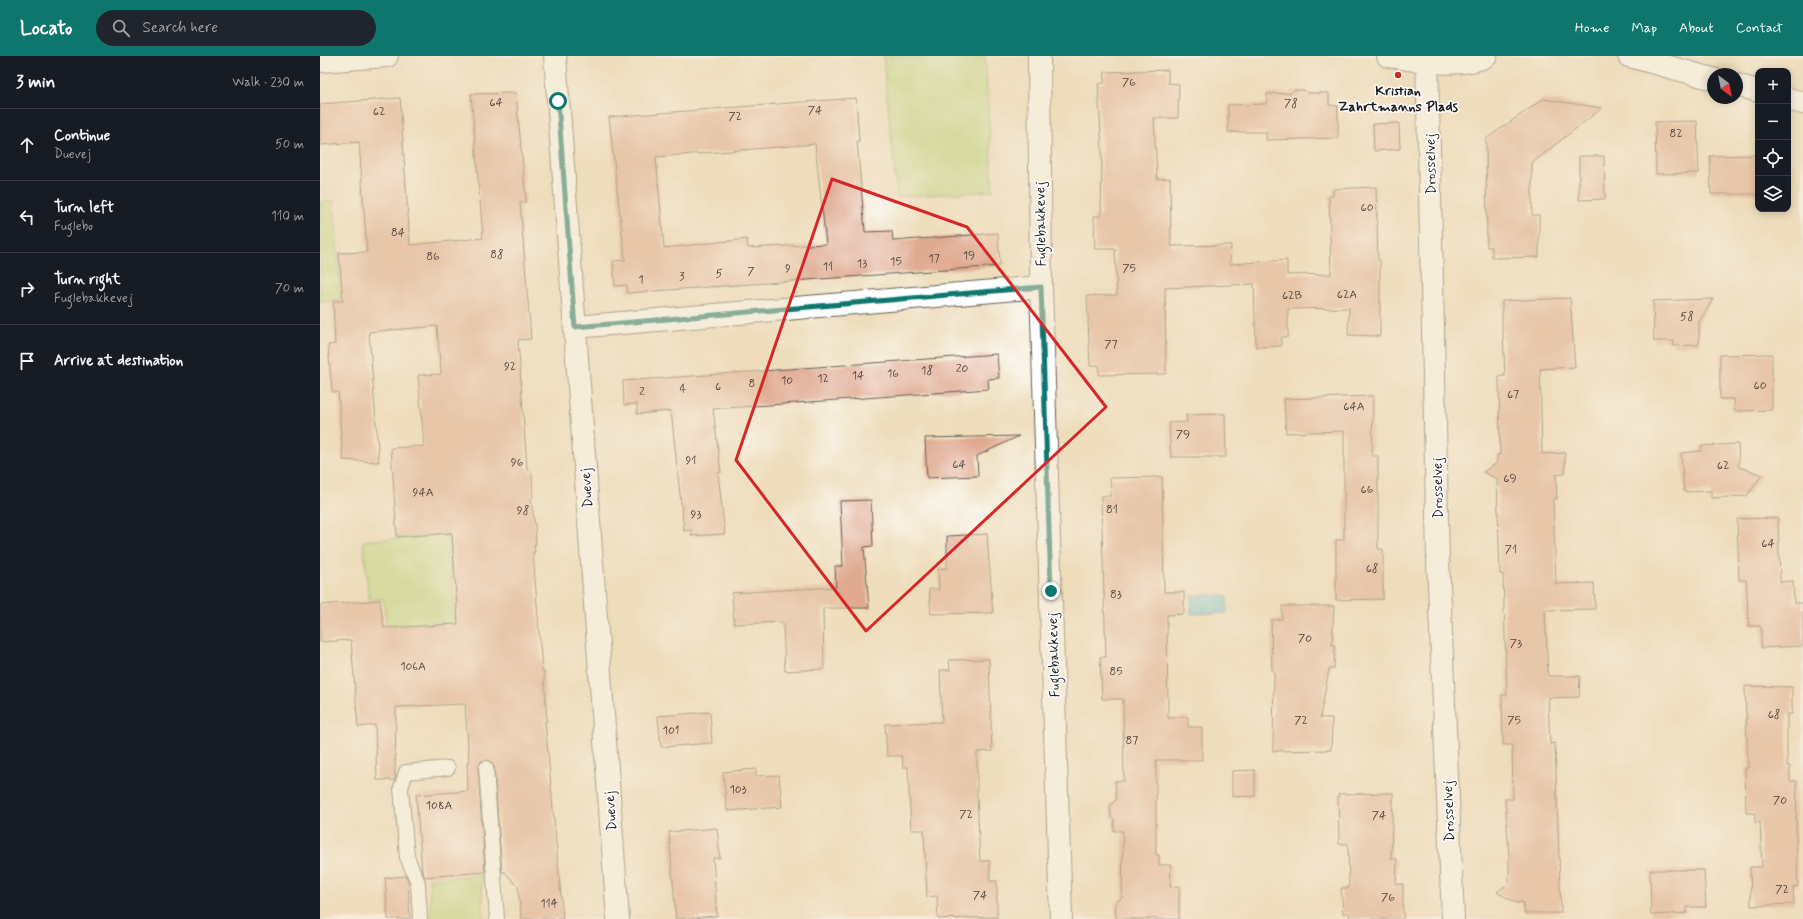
<!DOCTYPE html>
<html lang="en">
<head>
<meta charset="utf-8">
<style>
  :root { --surface:#171b24; --page:#20242c; --text:#f1f3f6; --muted:#9ea1a6; --line:#363941; --accent:#0f766e }
  body { margin:0; font-family:Mynerve,sans-serif; background:var(--page); color:var(--text) }
  .controls { position:absolute; right:12px; top:12px; display:grid; overflow:hidden; border-radius:8px; box-shadow:0 2px 10px #0003 }
  .controls button { width:36px; height:36px; display:grid; place-items:center; padding:0; border:0; border-bottom:1px solid var(--line); background:var(--surface); color:var(--text); font:20px sans-serif }
  .compass { position:absolute; left:1387px; top:12px; width:36px; height:36px; border-radius:50%; background:var(--surface); box-shadow:0 2px 10px #0003; rotate:148deg }
  .stop { position:absolute; width:12px; height:12px; margin:-9px; border:3px solid #0f766e; border-radius:50%; background:#fff }
  .stop.end { background:#0f766e; border-color:#fff; box-shadow:0 1px 4px #0008 }
  .list { margin:0; padding:0; list-style:none }
  h2 { display:flex; justify-content:space-between; align-items:center; height:52px; margin:0; padding:0 16px; font-size:17px }
  h2 small { font-size:13px; font-weight:400; color:var(--muted) }
  .list li { display:grid; grid-template-columns:26px 1fr auto; gap:12px; align-items:center; box-sizing:border-box; height:72px; padding:0 16px; border-top:1px solid var(--line) }
  .list b { display:block; font-size:15px; white-space:nowrap }
  .list p { margin:0; font-size:13px; white-space:nowrap; color:var(--muted) }
  .list em { font-size:13px; font-style:normal; color:var(--muted) }
  .icon { flex:none; width:22px; height:22px; fill:none; stroke:currentColor; stroke-width:2; stroke-linecap:round; stroke-linejoin:round }
  .map { position:relative; flex:none; width:1483px; height:863px; overflow:hidden }
  header { display:flex; align-items:center; gap:24px; box-sizing:border-box; height:56px; padding:0 20px; background:var(--accent); color:#fff }
  header strong { font-size:19px }
  nav { display:flex; gap:22px; margin-inline-start:auto; font-size:14px }
  .search { width:280px; height:36px; background:var(--page); display:flex; align-items:center; gap:10px; box-sizing:border-box; padding:0 14px; border-radius:22px; color:var(--muted); font-size:15px }
  main { display:flex }
  aside { flex:1; background:var(--surface) }
  .map>svg:first-child { display:block }
</style>
</head>
<body>
<header>
<strong>Locato</strong>
<div class="search"><svg class="icon" aria-label="search" viewBox="0 0 24 24"><circle cx="10" cy="10" r="6"/><path d="M15 15l6 6"/></svg>Search here</div>
<nav><a>Home</a><a>Map</a><a>About</a><a>Contact</a></nav>
</header>
<main>
<aside>
<h2>3 min<small>Walk · 230 m</small></h2>
<ul class="list">
<li><svg class="icon" aria-label="ahead" viewBox="0 0 24 24"><path d="M12 20V5M6 11l6-6 6 6"/></svg><div><b>Continue</b><p>Duevej</p></div><em>50 m</em></li>
<li><svg class="icon" aria-label="left" viewBox="0 0 24 24"><path d="M17 20v-9H6M10 6l-5 5 5 5"/></svg><div><b>Turn left</b><p>Fuglebo</p></div><em>110 m</em></li>
<li><svg class="icon" aria-label="right" viewBox="0 0 24 24"><path d="M7 20v-9h11M14 6l5 5-5 5"/></svg><div><b>Turn right</b><p>Fuglebakkevej</p></div><em>70 m</em></li>
<li><svg class="icon" aria-label="arrive" viewBox="0 0 24 24"><path d="M6 21V4h12l-3 4 3 4H6"/></svg><div><b>Arrive at destination</b></div></li>
</ul>
</aside>
<div class="map">
<svg width="1483" height="863" viewBox="0 0 1483 863">
  <rect width="100%" height="100%" fill="#fff"/>
  <filter id="ink" filterUnits="userSpaceOnUse"><feTurbulence type="fractalNoise" baseFrequency=".025" numOctaves="2"/><feDisplacementMap in="SourceGraphic" scale="8" xChannelSelector="R" yChannelSelector="G"/><feConvolveMatrix kernelMatrix="1 2 1 2 8 2 1 2 1" color-interpolation-filters="sRGB"/></filter>
  <filter id="wash" filterUnits="userSpaceOnUse"><feTurbulence type="fractalNoise" baseFrequency=".012" numOctaves="4" result="noise"/><feDisplacementMap in="SourceGraphic" scale="16" xChannelSelector="R" yChannelSelector="G"/><feGaussianBlur stdDeviation="0.9" result="paint"/><feColorMatrix in="noise" values="0 0 0 0 0 0 0 0 0 0 0 0 0 0 0 0 0 1.4 0 .05"/><feComposite in="paint" operator="in"/></filter>
  <g filter="url(#wash)">
    <rect width="100%" height="100%" fill="#edb"/>
    <!-- green -->
    <g fill="#b8d77e" stroke="#6a7a4d">
      <polygon points="563,0 665,0 673,135 577,141"/>
      <polygon points="14,145 21,244 0,247 0,146"/>
      <polygon points="128,478 136,566 67,572 63,543 49,543 43,485"/>
      <polygon points="161,819 164,863 111,863 109,823"/>
    </g>
    <!-- water -->
    <polygon fill="#57c0d3" stroke="#3a6e78" points="872,539 907,539 907,557 871,558"/>
    <g id="blocks">
      <!-- building -->
      <g fill="#e0aa91" fill-rule="evenodd">
        <polygon points="848,14 848,27 859,28 858,62 834,62 837,123 850,122 851,190 911,189 910,208 967,204 967,219 1011,218 1009,140 1013,140 1013,133 1056,131 1058,204 1060,204 1060,280 1028,279 1029,252 968,253 968,281 961,281 961,290 936,291 934,228 845,232 846,318 779,319 779,309 770,310 767,240 797,239 795,193 775,193 774,160 781,160 782,95 778,28 784,27 785,16"/>
        <polygon points="974,34 984,34 988,37 1009,37 1009,49 1018,50 1018,82 946,84 946,76 908,76 908,49 946,48 947,38 971,37"/>
        <polygon points="196,37 206,146 200,147 211,283 198,284 207,413 212,417 213,441 211,443 215,470 216,488 214,490 215,496 213,496 222,615 224,615 225,633 227,665 225,665 243,863 201,863 198,831 185,816 182,816 174,711 169,704 161,705 158,713 165,816 105,821 102,814 96,739 148,735 147,706 149,706 145,648 76,651 75,722 75,724 57,724 55,669 38,671 31,584 0,586 0,549 60,544 64,572 138,568 132,477 77,481 71,392 104,390 98,319 121,318 117,270 49,276 59,406 23,404 18,336 12,336 8,289 15,288 13,245 23,245 19,197 47,196 39,86 0,89 0,48 80,42 90,189 163,182 151,38"/>
        <path d="M536 42 539 85H537L545 176 572 175 573 185 678 177 680 210 307 237V229L295 230 293 205 305 204 289 61ZM495 88 506 188 428 192 427 183 344 192 336 101Z"/>
        <polygon points="1223,43 1282,52 1212,107 1212,159 1219,159 1219,201 1172,202 1172,191 1167,191 1166,83"/>
        <polygon points="1377,65 1379,117 1336,118 1335,66"/>
        <polygon points="1079,67 1080,93 1054,95 1053,68"/>
        <polygon points="1438,99 1438,138 1391,138 1390,100"/>
        <polygon points="1259,100 1284,100 1285,143 1259,144"/>
        <polygon points="1250,242 1255,311 1220,313 1222,398 1245,397 1245,418 1236,419 1237,443 1233,443 1236,528 1274,527 1275,553 1225,554 1228,620 1260,620 1259,641 1228,642 1230,688 1235,687 1241,857 1204,857 1203,846 1196,847 1177,836 1189,827 1189,799 1185,743 1193,743 1192,689 1183,689 1182,639 1187,639 1183,518 1180,518 1177,423 1163,416 1177,407 1177,399 1180,399 1179,320 1185,320 1183,275 1182,274 1182,245"/>
        <polygon points="1393,243 1379,266 1379,289 1353,290 1354,285 1334,285 1333,245"/>
        <polygon points="677,298 679,322 668,323 669,333 393,353 401,417 398,417 405,478 371,480 372,474 364,475 351,355 317,358 317,348 304,349 303,325"/>
        <polygon points="1452,298 1452,354 1414,355 1414,343 1400,343 1400,299"/>
        <polygon points="1053,340 1052,400 1058,400 1058,493 1063,493 1063,543 1016,544 1016,484 1024,484 1024,375 966,377 964,343"/>
        <polygon points="905,358 906,401 851,401 849,367 867,366 866,359"/>
        <polygon points="699,380 657,400 658,420 607,422 605,382"/>
        <polygon points="1418,388 1419,411 1442,419 1427,440 1391,442 1391,435 1364,436 1361,397 1381,395 1381,390"/>
        <polygon points="842,421 844,536 864,536 864,558 847,559 848,662 868,661 868,671 882,671 882,704 836,704 836,799 839,799 839,809 851,809 850,831 859,830 859,863 796,863 795,847 802,842 803,775 794,775 794,763 791,761 790,749 796,744 795,725 804,725 803,643 782,643 780,601 786,601 781,440 791,440 790,422"/>
        <polygon points="551,444 553,490 544,491 549,552 503,552 504,613 465,615 463,566 414,568 412,537 516,531 515,510 523,510 520,445"/>
        <polygon points="1458,462 1460,526 1473,525 1474,547 1483,547 1483,590 1441,592 1441,570 1429,570 1426,524 1419,524 1417,463"/>
        <polygon points="667,478 673,557 611,558 609,533 619,533 618,513 627,512 627,480"/>
        <polygon points="962,550 1014,550 1012,589 1015,589 1014,613 1009,613 1000,662 1012,662 1011,694 953,695 954,615 952,615 951,564 962,563"/>
        <polygon points="669,603 672,695 657,696 657,740 660,805 670,805 670,825 677,825 677,861 618,863 617,840 607,841 604,774 591,774 588,711 583,711 582,700 567,700 565,668 622,666 620,614 630,614 629,604"/>
        <polygon points="1425,630 1472,631 1472,658 1467,658 1467,710 1470,710 1470,725 1477,725 1476,780 1478,830 1473,831 1474,848 1431,850 1430,811 1442,811 1440,766 1435,767 1435,757 1426,757 1425,712 1428,712"/>
        <polygon points="390,656 392,687 341,691 338,660"/>
        <polygon points="436,713 436,720 459,719 462,751 407,755 403,716"/>
        <polygon points="935,714 935,740 912,741 912,715"/>
        <polygon points="1073,737 1071,803 1077,803 1076,828 1083,828 1083,863 1030,863 1029,857 1023,857 1021,832 1029,832 1028,788 1019,788 1018,738"/>
        <polygon points="397,772 400,802 393,802 397,860 356,863 349,776"/>
        <polygon points="1330,814 1384,814 1386,851 1367,851 1367,857 1331,859"/>
        <polygon points="86,820 88,825 90,863 68,863 65,822"/>
      </g>
    </g>
  </g>
  <g filter="url(#ink)">
    <use href="#blocks" fill-opacity="0" stroke="#666054" stroke-width="1"/>
    <g fill="none" stroke-linecap="round" stroke-linejoin="round">
      <!-- lane casing -->
      <g stroke="#666054" stroke-width="16">
        <g id="lane">
          <polyline points="166,712 177,863"/>
          <polyline points="100,863 98,827 87,801 81,732 86,716 128,712"/>
        </g>
      </g>
      <!-- street casing -->
      <g stroke="#666054" stroke-width="24">
        <g id="street">
          <polyline points="235,0 298,863"/>
          <polyline points="719,0 721,231 741,863"/>
          <path d="M1068 0C1094 4 1142 13 1166 0"/>
          <polyline points="1107,0 1118,504 1133,863"/>
          <polyline points="1309,0 1393,23"/>
          <polyline points="0,5 67,0"/>
          <polyline points="1417,29 1438,35"/>
          <polyline points="1468,43 1483,47"/>
          <polyline points="255,271 721,231"/>
        </g>
      </g>
      <!-- lane -->
      <use href="#lane" stroke="#fff" stroke-width="14"/>
      <!-- street -->
      <use href="#street" stroke="#fff" stroke-width="22"/>
    </g>
  </g>
  <g fill="none" stroke-linecap="round" stroke-linejoin="round" filter="url(#ink)">
    <!-- route -->
    <polyline stroke="#0f766e" stroke-width="5" points="238,45 255,271 721,231 731,535"/>
  </g>
  <!-- marked area -->
  <path d="M0 0H1483V863H0ZM512 123 647 171 786 351 546 575 416 404Z" fill="#edb" fill-opacity=".55" fill-rule="evenodd"/>
  <path fill="none" stroke="#d62828" stroke-width="3" stroke-linejoin="round" d="M512 123 647 171 786 351 546 575 416 404Z"/>
  <!-- markers -->
  <circle fill="#c8321e" stroke="#fff" stroke-width="1.5" cx="1078" cy="19" r="4"/>
  <g text-anchor="middle" stroke-width="3" stroke-linejoin="round" paint-order="stroke">
    <!-- number labels -->
    <g font-size="12" fill="#4d4039">
      <text x="809" y="30">76</text>
      <text x="176" y="50">64</text>
      <text x="971" y="51">78</text>
      <text x="495" y="58">74</text>
      <text x="59" y="59">62</text>
      <text x="415" y="64">72</text>
      <text x="1356" y="81">82</text>
      <text x="1047" y="155">60</text>
      <text x="78" y="180">84</text>
      <text x="177" y="202">88</text>
      <text x="649" y="203">19</text>
      <text x="113" y="204">86</text>
      <text x="614" y="206">17</text>
      <text x="576" y="209">15</text>
      <text x="542" y="211">13</text>
      <text x="508" y="214">11</text>
      <text x="468" y="216">9</text>
      <text x="809" y="216">75</text>
      <text x="431" y="219">7</text>
      <text x="399" y="221">5</text>
      <text x="362" y="224">3</text>
      <text x="321" y="227">1</text>
      <text x="1027" y="242">62A</text>
      <text x="972" y="243">62B</text>
      <text x="1367" y="264">58</text>
      <text x="791" y="292">77</text>
      <text x="190" y="314">92</text>
      <text x="642" y="316">20</text>
      <text x="607" y="318">18</text>
      <text x="573" y="321">16</text>
      <text x="538" y="323">14</text>
      <text x="503" y="326">12</text>
      <text x="467" y="328">10</text>
      <text x="432" y="331">8</text>
      <text x="1440" y="333">60</text>
      <text x="398" y="334">6</text>
      <text x="363" y="336">4</text>
      <text x="322" y="339">2</text>
      <text x="1193" y="342">67</text>
      <text x="1034" y="354">64A</text>
      <text x="863" y="382">79</text>
      <text x="371" y="408">91</text>
      <text x="197" y="410">96</text>
      <text x="639" y="412">64</text>
      <text x="1403" y="413">62</text>
      <text x="1190" y="426">69</text>
      <text x="1047" y="437">66</text>
      <text x="103" y="440">94A</text>
      <text x="792" y="457">81</text>
      <text x="203" y="458">98</text>
      <text x="376" y="462">93</text>
      <text x="1448" y="491">64</text>
      <text x="1191" y="497">71</text>
      <text x="1052" y="516">68</text>
      <text x="796" y="542">83</text>
      <text x="985" y="586">70</text>
      <text x="1196" y="591">73</text>
      <text x="93" y="614">106A</text>
      <text x="796" y="619">85</text>
      <text x="1454" y="662">68</text>
      <text x="981" y="668">72</text>
      <text x="1194" y="668">75</text>
      <text x="351" y="678">101</text>
      <text x="812" y="688">87</text>
      <text x="418" y="737">103</text>
      <text x="1460" y="748">70</text>
      <text x="119" y="753">108A</text>
      <text x="646" y="762">72</text>
      <text x="1059" y="763">74</text>
      <text x="1462" y="837">72</text>
      <text x="660" y="843">74</text>
      <text x="1068" y="845">76</text>
      <text x="229" y="851">114</text>
    </g>
    <!-- poi labels -->
    <g font-size="14" font-weight="bold" fill="#1c1c1c" stroke="#fff">
      <text x="1078" y="39">Kristian<tspan x="1078" dy="16">Zahrtmanns Plads</tspan></text>
    </g>
    <!-- street labels -->
    <g font-size="14" fill="#1c1c1c" stroke="#fff">
      <text transform="translate(1110 108) rotate(-91)" y="5">Drosselvej</text>
      <text transform="translate(720 168) rotate(-91)" y="5">Fuglebakkevej</text>
      <text transform="translate(266 432) rotate(-94)" y="5">Duevej</text>
      <text transform="translate(1117 432) rotate(-91)" y="5">Drosselvej</text>
      <text transform="translate(733 599) rotate(-92)" y="5">Fuglebakkevej</text>
      <text transform="translate(290 755) rotate(-94)" y="5">Duevej</text>
      <text transform="translate(1128 755) rotate(-92)" y="5">Drosselvej</text>
    </g>
  </g>
</svg>
<div class="controls">
<button>+</button>
<button>−</button>
<button><svg class="icon" aria-label="locate" viewBox="0 0 24 24"><circle cx="12" cy="12" r="6"/><path d="M12 2v4M12 18v4M2 12h4M18 12h4"/></svg></button>
<button><svg class="icon" aria-label="layers" viewBox="0 0 24 24"><path d="M12 4l9 5-9 5-9-5zM3 14l9 5 9-5"/></svg></button>
</div>
<svg class="compass" viewBox="-18 -18 36 36"><path d="M0-13l5 13h-10z" fill="#e53935"/><path d="M0 13l5-13h-10z" fill="#9ea1a6"/></svg>
<div class="stop" style="left:238px;top:45px"></div>
<div class="stop end" style="left:731px;top:535px"></div>
</div>
</main>
</body>
</html>
